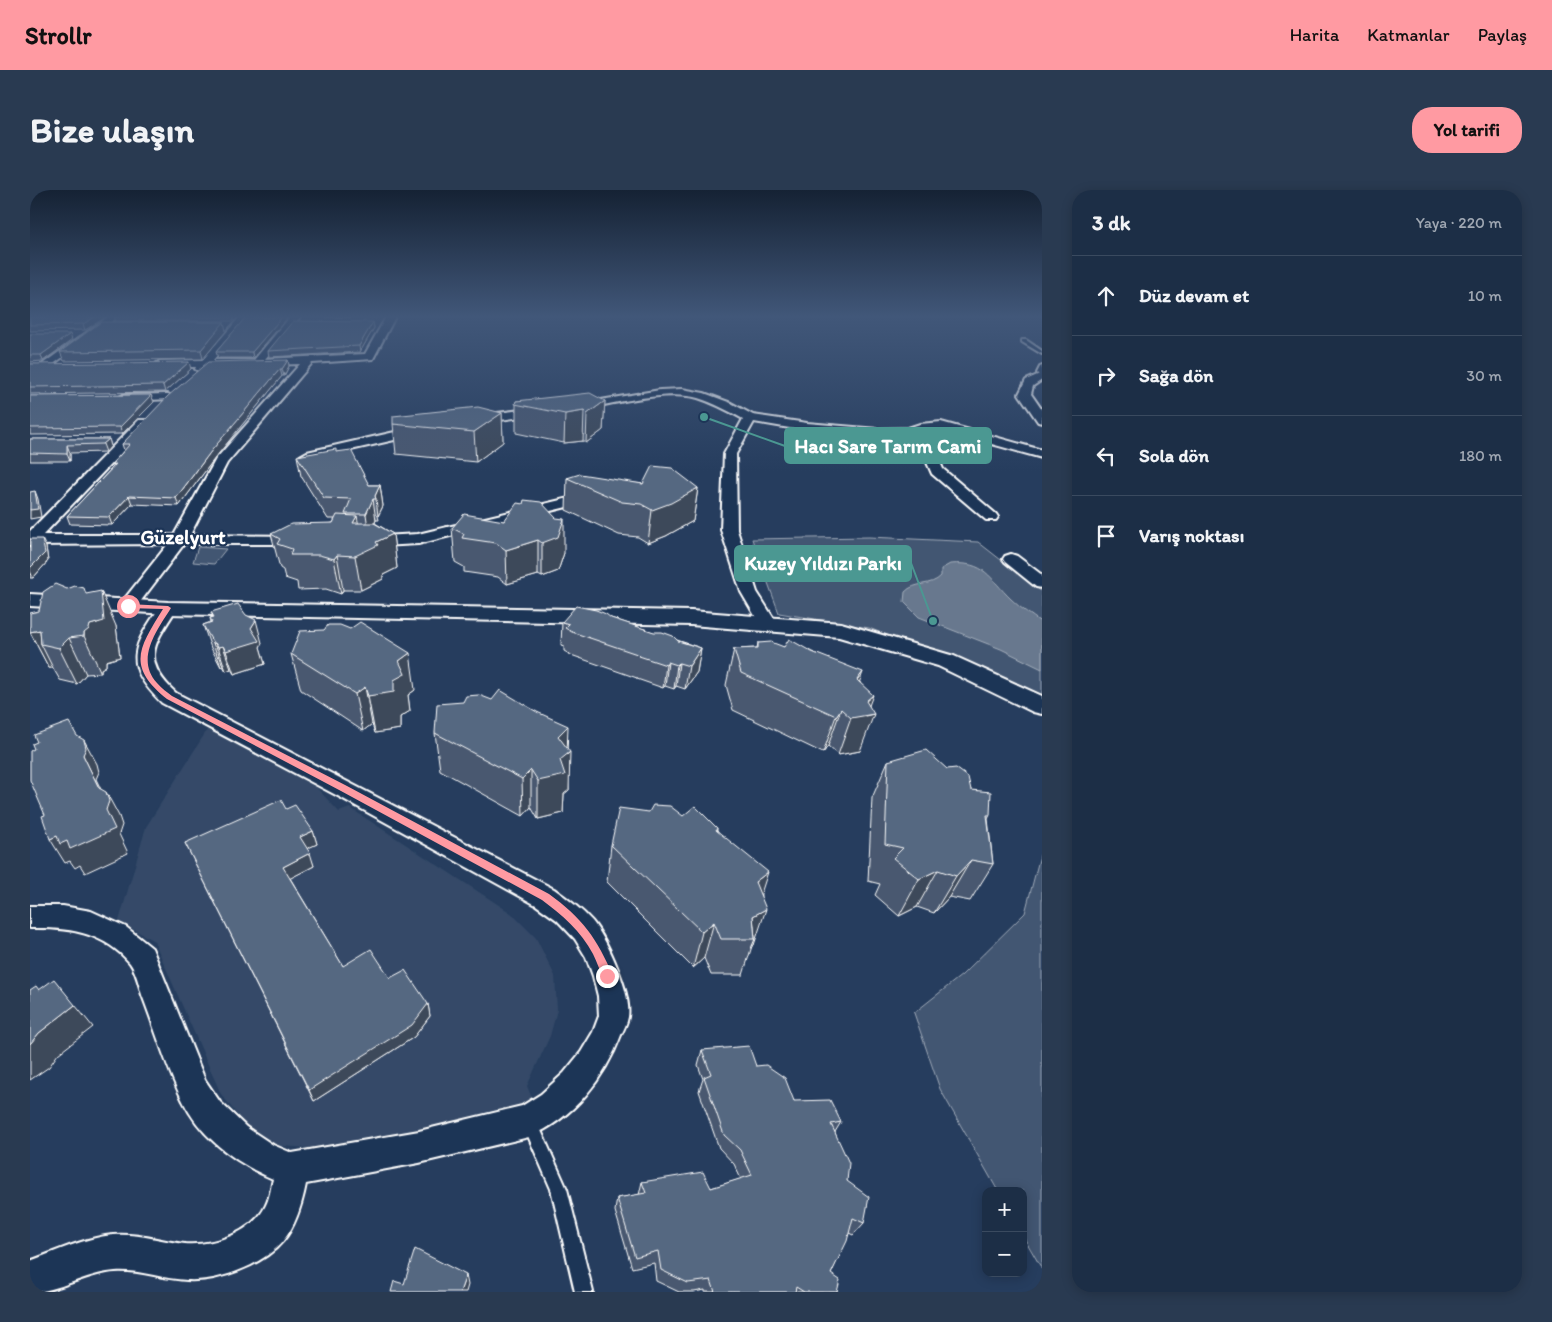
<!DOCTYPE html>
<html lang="tr">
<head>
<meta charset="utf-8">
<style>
  :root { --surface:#1c2e46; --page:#293a51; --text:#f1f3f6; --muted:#a0a8b3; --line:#3a4a5f; --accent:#ff9aa2 }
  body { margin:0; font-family:Itim,sans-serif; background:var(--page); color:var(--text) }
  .controls { position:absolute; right:15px; bottom:15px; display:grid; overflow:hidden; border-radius:10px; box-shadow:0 2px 12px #0003 }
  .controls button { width:45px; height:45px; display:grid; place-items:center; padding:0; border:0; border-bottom:1px solid var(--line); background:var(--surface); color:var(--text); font:25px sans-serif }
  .stop { position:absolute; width:15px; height:15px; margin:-11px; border:4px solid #ff9aa2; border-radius:50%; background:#fff }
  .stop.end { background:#ff9aa2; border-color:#fff; box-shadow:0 1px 5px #0008 }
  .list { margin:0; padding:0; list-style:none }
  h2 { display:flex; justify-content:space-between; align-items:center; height:65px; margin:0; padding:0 20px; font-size:21px }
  h2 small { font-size:16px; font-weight:400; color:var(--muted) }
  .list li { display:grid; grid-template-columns:32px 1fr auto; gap:15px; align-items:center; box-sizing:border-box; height:80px; padding:0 20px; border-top:1px solid var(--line) }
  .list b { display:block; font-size:19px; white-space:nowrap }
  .list em { font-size:16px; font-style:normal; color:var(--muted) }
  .icon { flex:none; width:28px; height:28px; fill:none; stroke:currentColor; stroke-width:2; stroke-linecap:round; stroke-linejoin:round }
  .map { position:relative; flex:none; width:1012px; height:1102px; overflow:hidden; border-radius:20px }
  header { display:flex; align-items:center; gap:30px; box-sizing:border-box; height:70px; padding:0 25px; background:var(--accent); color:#111 }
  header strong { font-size:24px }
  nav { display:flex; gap:28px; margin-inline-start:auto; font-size:18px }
  .intro { display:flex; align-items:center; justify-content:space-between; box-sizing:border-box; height:120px; padding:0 30px }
  h1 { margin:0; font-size:35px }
  .button { padding:12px 22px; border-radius:20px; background:var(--accent); color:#111; font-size:18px; font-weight:700 }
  main { display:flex; gap:30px; padding:0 30px }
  aside { flex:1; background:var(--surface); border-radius:20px; box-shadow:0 2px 12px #0003 }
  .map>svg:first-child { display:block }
</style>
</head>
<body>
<header>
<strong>Strollr</strong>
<nav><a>Harita</a><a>Katmanlar</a><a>Paylaş</a></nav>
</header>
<div class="intro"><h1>Bize ulaşın</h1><a class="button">Yol tarifi</a></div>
<main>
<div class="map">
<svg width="1012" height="1102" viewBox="0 0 1012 1102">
  <rect width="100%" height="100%" fill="#263d5e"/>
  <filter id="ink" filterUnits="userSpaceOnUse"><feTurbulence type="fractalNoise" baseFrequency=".02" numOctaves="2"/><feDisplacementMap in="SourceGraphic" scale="10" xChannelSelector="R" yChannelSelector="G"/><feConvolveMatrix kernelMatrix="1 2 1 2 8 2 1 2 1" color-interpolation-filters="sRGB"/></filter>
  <g filter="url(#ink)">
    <!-- built -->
    <polygon fill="#344a68" points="179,537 286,597 309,622 320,618 481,723 506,748 525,786 527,820 520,846 497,896 508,923 289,959 230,954 191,904 124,751 89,731 116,637"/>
    <!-- green -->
    <g fill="#425672" stroke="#a0aab8">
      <polygon points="839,347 948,352 1012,402 1012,507 839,438 749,423 722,349"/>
      <polygon points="168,357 196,359 184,374 163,372"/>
      <polygon points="1012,658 1012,1079 993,1046 993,1001 968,1001 910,899 884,823 932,785 995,723"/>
    </g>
    <!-- water -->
    <path fill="#67788e" stroke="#a4aebb" d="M920 374C956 371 959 388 981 409 990 418 1001 425 1012 433V479L971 459 889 427 874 412 875 402C885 391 901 397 911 386V379Z"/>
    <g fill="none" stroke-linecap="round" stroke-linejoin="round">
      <!-- service casing -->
      <g stroke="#fff" stroke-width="4">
        <g id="service">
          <polygon points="992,150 996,150 1012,161 1012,164 992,152"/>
          <polygon points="1012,176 1012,188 1007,183 1010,177"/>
          <polygon points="500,924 505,927 537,999 563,1102 545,1102 521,999 492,932 495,927"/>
        </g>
      </g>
      <!-- minor casing -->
      <g stroke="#fff" stroke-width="4">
        <g id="minor">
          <polygon points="78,127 88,127 0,191 0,183"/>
          <polygon points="210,127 220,127 183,170 224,170 260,127 270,127 235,169 335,164 356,127 365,127 343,169 282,173 197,273 160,345 272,346 277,348 280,351 277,354 154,354 104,420 98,421 92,420 89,416 92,412 138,354 0,355 0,341 109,230 117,230 119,233 117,236 13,345 144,345 186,269 270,174 178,177 170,182 165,179 166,177 130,177 125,174 130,171 172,170"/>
          <polygon points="1012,183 1012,190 1003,196 1001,204 1012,220 1012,233 1008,232 989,204 996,190"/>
          <path d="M652 199 674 203 701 213 723 225 777 233 848 239 878 238 890 234 911 232 1012 260V268L911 240 889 243 901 252 913 279 966 324 968 327 966 330H956L902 284 889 254 877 246 848 247 777 241 724 232 706 264 707 340 727 402 746 432 743 436 737 437 731 436 711 402 691 340 694 264 713 229C699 221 684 213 668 208 636 199 580 215 547 220L541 217 547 214 630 200Z"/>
          <polygon points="138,204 144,207 142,209 93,211 87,208 93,205"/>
          <polygon points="515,217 519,219 521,221 519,223 443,234 437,230 443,226"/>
          <polygon points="391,236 397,240 395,243 277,270 270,266 277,262"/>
          <polygon points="564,302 569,303 571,306 569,309 388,354 335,357 330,355 327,352 330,349 335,347 388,344"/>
          <polygon points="981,364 987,366 1012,385 1012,398 1006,397 975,372 973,369 975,366"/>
          <path d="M138 413 144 414 147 418C124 454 110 470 146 503L524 699C538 709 551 719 562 731 577 749 602 804 598 827 597 833 594 839 591 845 575 888 543 929 499 947L389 973 276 994C272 1014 266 1035 253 1051 233 1075 188 1092 157 1090 132 1089 109 1079 85 1081 55 1083 29 1102 0 1102V1071C27 1061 54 1048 83 1045 108 1043 131 1051 155 1054 184 1056 223 1043 236 1015 240 1007 241 997 243 989 206 973 171 948 153 911 137 880 125 838 112 805 109 795 106 781 100 773 74 742 38 737 0 738V716H33L61 721 96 737 122 758 175 890 190 912 216 937 243 955 262 963 389 941 492 916 511 904 534 883 551 862 563 842 569 826 568 806 563 786 556 767 545 749 527 730 506 715 306 605 132 513C91 473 103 456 132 414Z"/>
        </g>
      </g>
      <!-- tertiary casing -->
      <g stroke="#fff" stroke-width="4">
        <polygon id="tertiary" points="0,404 138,412 661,421 811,433 924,466 1012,506 1012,524 1003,522 908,476 809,447 661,435 138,424 0,416"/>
      </g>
      <!-- service -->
      <use href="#service" fill="#1d3557" fill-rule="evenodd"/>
      <!-- minor -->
      <use href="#minor" fill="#1d3557" fill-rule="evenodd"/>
      <!-- tertiary -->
      <use href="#tertiary" fill="#1d3557" fill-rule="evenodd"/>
    </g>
    <!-- wall -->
    <g fill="#49596f" stroke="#fff">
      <polygon points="0,127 76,127 55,140 0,141"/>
      <polygon points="84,127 208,127 204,131 86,131"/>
      <polygon points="216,127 223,168 188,168 186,162"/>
      <polygon points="295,127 348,127 347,128"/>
      <polygon points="343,132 344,138 330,162 239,167 238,161"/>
      <polygon points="196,141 173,169 34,171 30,162"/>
      <polygon points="0,144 42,150 13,171 0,172"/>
      <polygon points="258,170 259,176 254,186 252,186 185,268 149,316 102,314 82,335 40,334 37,326 82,278 94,260 92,254"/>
      <polygon points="0,174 161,179 135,202 0,204"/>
      <polygon points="121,205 124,212 92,244 0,245 0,206"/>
      <polygon points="486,211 575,211 573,240 556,253 553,251 534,253 486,243"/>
      <polygon points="472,223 473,252 446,272 366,264 363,234"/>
      <polygon points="0,249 79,249 81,256 76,262 40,263 40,271 0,271"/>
      <polygon points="306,262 339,295 350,295 353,316 348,326 349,330 346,330 345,333 363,344 367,378 353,385 353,389 331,400 313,400 311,404 296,399 268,400 267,392 255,388 253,380 250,378 241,344 303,333 305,329 298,329 271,286 267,266"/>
      <polygon points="537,288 668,298 663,331 636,346 618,353 608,347 589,345 536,320"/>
      <polygon points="474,331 534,363 528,381 512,387 508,385 477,394 468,387 434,382 434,377 425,372 422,338"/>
      <polygon points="0,349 16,357 18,371 3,388 0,388"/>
      <polygon points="56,404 86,436 90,467 76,471 76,476 71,479 71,483 56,484 47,494 30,490 23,478 19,478 0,442 9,421"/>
      <polygon points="181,422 232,453 230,457 235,474 204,484 201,479 196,481 193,476 191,477 181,458 173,435 181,432 180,428 183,427"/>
      <polygon points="581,428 671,458 667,482 655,499 646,496 644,499 635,496 633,498 607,489 607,488 541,465 534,461 534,456 531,455 532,432"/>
      <polygon points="728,453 754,457 830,492 839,516 830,561 808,565 798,556 793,563 703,520 696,495 704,459 727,458"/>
      <polygon points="261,464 385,500 378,505 380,521 370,527 370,539 345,543 342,534 333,541 271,500"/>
      <polygon points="405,543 537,558 539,600 534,604 533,623 508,629 501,617 493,626 410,580"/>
      <polygon points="858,571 941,600 960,625 958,629 963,674 940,711 919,707 904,723 887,717 869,726 845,705 850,694 838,691 842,608"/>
      <polygon points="256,619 283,641 287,654 277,658 284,676 260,688 313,776 360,788 398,814 400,826 384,847 284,911 155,653"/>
      <polygon points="619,622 653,626 687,638 687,640 731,705 724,755 722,756 713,785 681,785 674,768 663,778 577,692 581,655"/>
      <polygon points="672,860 726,876 764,911 811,932 805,942 817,991 834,1033 823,1045 819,1043 801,1084 807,1102 675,1102 675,1100 664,1102 649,1102 626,1091 624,1073 602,1078 585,1021 587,1008 609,1005 612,992 681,998 711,989 704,974 689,958 669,901 673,889 668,875"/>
    </g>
    <!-- shaded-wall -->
    <g fill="#3c485a" stroke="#fff">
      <polygon points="65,127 76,127 55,140 53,134"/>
      <polygon points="203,127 208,127 204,131"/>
      <polygon points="252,127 258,127 223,168 222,162"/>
      <polygon points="194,132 196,141 173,169 171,160"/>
      <polygon points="343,132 344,138 330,162 329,156"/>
      <polygon points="40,144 42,150 13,171 11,165"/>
      <polygon points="258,170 259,176 254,186 252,179"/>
      <polygon points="159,172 161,179 135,202 133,195"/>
      <polygon points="250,179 252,186 185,268 149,316 146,308 182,260"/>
      <polygon points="121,205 124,212 92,244 90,237"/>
      <polygon points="575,211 573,240 556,253 557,224"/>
      <polygon points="554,221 553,251 534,253 535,224"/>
      <polygon points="472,223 473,252 446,272 444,242"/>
      <polygon points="79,249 81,256 76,262 73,254"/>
      <polygon points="37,255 40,263 40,271 37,264"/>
      <polygon points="350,295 353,316 348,326 346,309 345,306"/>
      <polygon points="668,298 663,331 636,346 618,353 622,320"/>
      <polygon points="5,301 8,309 11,327 0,329 0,320"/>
      <polygon points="99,306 102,314 82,335 79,327"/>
      <polygon points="343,309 346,330 339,345 336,324"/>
      <polygon points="327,326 333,359 346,352 363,344 367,378 353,385 353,389 331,400 325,366 323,333"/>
      <polygon points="534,329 534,363 528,381 512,387 512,353"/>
      <polygon points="12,349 16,357 18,371 3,388 0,381 0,378"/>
      <polygon points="508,350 508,385 477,394 476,360"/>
      <polygon points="307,365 313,400 311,404 304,369"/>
      <polygon points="71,401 86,436 90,467 76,471 76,476 71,479 71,483 54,446 54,443 60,435 70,432"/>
      <polygon points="226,430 232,453 230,457 235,474 204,484 196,461 221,438"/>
      <polygon points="10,440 11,454 23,478 19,478 0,442"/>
      <polygon points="39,448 56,484 47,494 29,458"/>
      <polygon points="183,453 185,453 193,476 191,477"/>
      <polygon points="193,456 201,479 196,481 188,457"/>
      <polygon points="671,458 667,482 655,499 659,476"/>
      <polygon points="380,463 385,500 378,505 380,521 370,527 370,539 345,543 338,506 364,490 369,471"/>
      <polygon points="638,472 635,496 633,498 636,475"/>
      <polygon points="649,473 646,496 644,499 647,475"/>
      <polygon points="833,482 820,519 827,490"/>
      <polygon points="335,497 342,534 333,541 325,504"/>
      <polygon points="843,505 835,526 844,524 830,561 808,565 821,528 836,511"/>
      <polygon points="811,519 798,556 793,563 806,526"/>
      <polygon points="538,536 537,565 540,562 539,600 534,604 533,623 508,629 508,591 528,546"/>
      <polygon points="54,550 67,574 69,582 66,589 78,614 76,602 89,626 92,635 89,644 98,663 55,683 50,675 45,678 40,671 35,673 20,649 27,646 37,651 76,620 69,598 53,565"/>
      <polygon points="501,580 501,617 493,626 492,589"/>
      <polygon points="283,641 287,654 274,660 270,647"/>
      <polygon points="280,663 284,676 257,690 253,677"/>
      <polygon points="941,670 919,707 904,723 926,686"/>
      <polygon points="908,680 887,717 869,726 889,689"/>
      <polygon points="738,682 726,719 725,692"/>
      <polygon points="736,719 724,755 722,756 725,749 723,726"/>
      <polygon points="684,732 674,768 663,778 672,742"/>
      <polygon points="398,814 400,826 384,847 284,911 279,900"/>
      <polygon points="45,815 63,837 28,864 19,877 0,890 0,854 9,843"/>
      <polygon points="436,1085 438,1095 436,1102 430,1102"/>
    </g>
    <!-- building -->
    <g fill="#556781" stroke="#fff">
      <polygon points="0,127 65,127 53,134 0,135"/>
      <polygon points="216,127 252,127 222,162 186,162"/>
      <polygon points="263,131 343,132 329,156 238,161"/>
      <polygon points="71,132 194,132 171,160 30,162"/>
      <polygon points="0,144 40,144 11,165 0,165"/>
      <polygon points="258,170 252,179 250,179 182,260 146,308 99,306 79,327 37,326 86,274 81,275 100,254 92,254 138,206 178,172"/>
      <polygon points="159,172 133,195 0,197 0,174"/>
      <polygon points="560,203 575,211 557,224 554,221 535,224 485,214 486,211"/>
      <polygon points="121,205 90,237 0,238 0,206"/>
      <polygon points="448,217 472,223 444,242 363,234 363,226"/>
      <polygon points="0,249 79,249 73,254 37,255 37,264 0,263"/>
      <polygon points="306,259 306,262 321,260 339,295 350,295 345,306 346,309 343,309 336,324 315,324 321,309 294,308 267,266"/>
      <polygon points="622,276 642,278 668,298 641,313 622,320 611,314 592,312 537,288 550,284 613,294"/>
      <polygon points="5,301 8,319 0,320 0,302"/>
      <polygon points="494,310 511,312 526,328 534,329 528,347 512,353 508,350 476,360 466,353 432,348 434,344 422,338 434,324 474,331 487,313 493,314"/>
      <polygon points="307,325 327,326 323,333 344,333 363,344 346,352 348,355 325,366 307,365 304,369 289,365 260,365 262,359 247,354 250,349 241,344 261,334 303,333"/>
      <polygon points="0,349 12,349 15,363 0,378"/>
      <polygon points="25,394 37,399 45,396 54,398 56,404 71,401 74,431 60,435 59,439 54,443 54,446 39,448 29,458 11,454 10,440 0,442 0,423 9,421 13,402"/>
      <polygon points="208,414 216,425 226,430 221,438 229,451 196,461 193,456 188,457 185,453 183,453 173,435 182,432 180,428 184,427 181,422"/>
      <polygon points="546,416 566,420 576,424 581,428 624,442 632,442 643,446 648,451 671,458 659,476 649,473 647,475 638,472 636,475 609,466 610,465 542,442 535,438 539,434 532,432"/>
      <polygon points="330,432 380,463 369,471 375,484 364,490 364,502 338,506 335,497 325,504 261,464 270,441 294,440 298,435 310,435 320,439"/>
      <polygon points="759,449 782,462 833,482 827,490 843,505 836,511 844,524 821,528 811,519 806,526 711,483 704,459 728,458 728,453 741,452 754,457"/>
      <polygon points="470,500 507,522 538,536 528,546 540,562 530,570 535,585 508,591 501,580 492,589 405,543 407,514 433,512 436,506 449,505 462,510"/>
      <polygon points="39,532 47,546 54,550 56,558 53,565 69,598 76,602 79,611 76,620 85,639 40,659 37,651 30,654 27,646 20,649 12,626 15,625 0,590 0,561 4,559 2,554 7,552 4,545"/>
      <polygon points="896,560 917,579 926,578 938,587 941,600 961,602 960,625 957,625 963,674 941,670 926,686 908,680 889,689 863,668 873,658 855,654 858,571"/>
      <polygon points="251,610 256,619 265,615 283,641 270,647 280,663 253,677 313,776 341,759 360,788 375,780 398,814 382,835 279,900 155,653"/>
      <polygon points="623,615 640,616 653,626 665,616 687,638 686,640 738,682 725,692 736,719 723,726 725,749 691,749 684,732 672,742 581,655 589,618 619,622"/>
      <polygon points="24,789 45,815 9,843 0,854 0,800 6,796 9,800"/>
      <polygon points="719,856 726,876 736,875 755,888 764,911 800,910 811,932 801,934 819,973 817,991 839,1007 834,1033 823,1028 817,1051 801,1084 810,1090 807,1102 774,1102 766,1097 765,1102 685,1102 681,1090 658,1093 631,1080 628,1061 605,1067 587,1008 616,1003 612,992 673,982 681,998 722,985 710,960 694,945 674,887 681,884 672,860"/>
      <polygon points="385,1059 436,1085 430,1102 361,1102 364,1091 374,1094"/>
    </g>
  </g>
  <!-- sky -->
  <linearGradient id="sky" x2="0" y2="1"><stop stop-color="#152234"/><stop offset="0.45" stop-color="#415779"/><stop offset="1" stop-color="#415779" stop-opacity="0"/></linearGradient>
  <rect width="1012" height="281" fill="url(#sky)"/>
  <!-- route -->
  <path fill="#ff9aa2" d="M98 414 138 416 141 418C127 440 105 469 127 493 131 498 137 502 142 506L317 596 519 704C552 728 567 748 583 786L581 790H574C570 781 567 772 563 764 551 741 532 725 512 710L311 601 137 509C96 476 109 458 133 419L96 418 95 416Z"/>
  <g text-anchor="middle" stroke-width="4.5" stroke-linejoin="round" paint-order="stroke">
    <!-- far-district labels -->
    <g font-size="20" font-weight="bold" fill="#fff" stroke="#1d3557">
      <text x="153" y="354">Güzelyurt</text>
    </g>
  </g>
  <!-- callouts -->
  <path fill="none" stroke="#4b9892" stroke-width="2" d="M674 227L755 256M903 431L881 373"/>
  <g fill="#4b9892" stroke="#1d3557" stroke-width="2">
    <circle cx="674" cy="227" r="5"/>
    <circle cx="903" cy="431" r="5"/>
  </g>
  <g fill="#4b9892" stroke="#4b9892" stroke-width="2">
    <rect x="755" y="238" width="206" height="35" rx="5"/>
    <rect x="705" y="356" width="176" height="35" rx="5"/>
  </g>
  <g font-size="20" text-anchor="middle" font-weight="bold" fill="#fff">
    <text x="858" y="263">Hacı Sare Tarım Cami</text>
    <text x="793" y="380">Kuzey Yıldızı Parkı</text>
  </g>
</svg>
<div class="controls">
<button>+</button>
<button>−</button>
</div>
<div class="stop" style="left:98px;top:416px"></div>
<div class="stop end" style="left:577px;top:786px"></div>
</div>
<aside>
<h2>3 dk<small>Yaya · 220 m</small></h2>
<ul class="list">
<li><svg class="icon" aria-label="ahead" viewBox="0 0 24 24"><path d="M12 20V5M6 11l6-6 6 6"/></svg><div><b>Düz devam et</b></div><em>10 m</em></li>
<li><svg class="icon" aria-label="right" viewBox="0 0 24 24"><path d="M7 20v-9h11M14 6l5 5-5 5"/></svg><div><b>Sağa dön</b></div><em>30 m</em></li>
<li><svg class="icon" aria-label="left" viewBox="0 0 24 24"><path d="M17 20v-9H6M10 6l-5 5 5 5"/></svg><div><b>Sola dön</b></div><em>180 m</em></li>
<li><svg class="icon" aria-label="arrive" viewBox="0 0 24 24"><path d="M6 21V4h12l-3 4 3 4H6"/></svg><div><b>Varış noktası</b></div></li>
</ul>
</aside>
</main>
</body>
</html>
